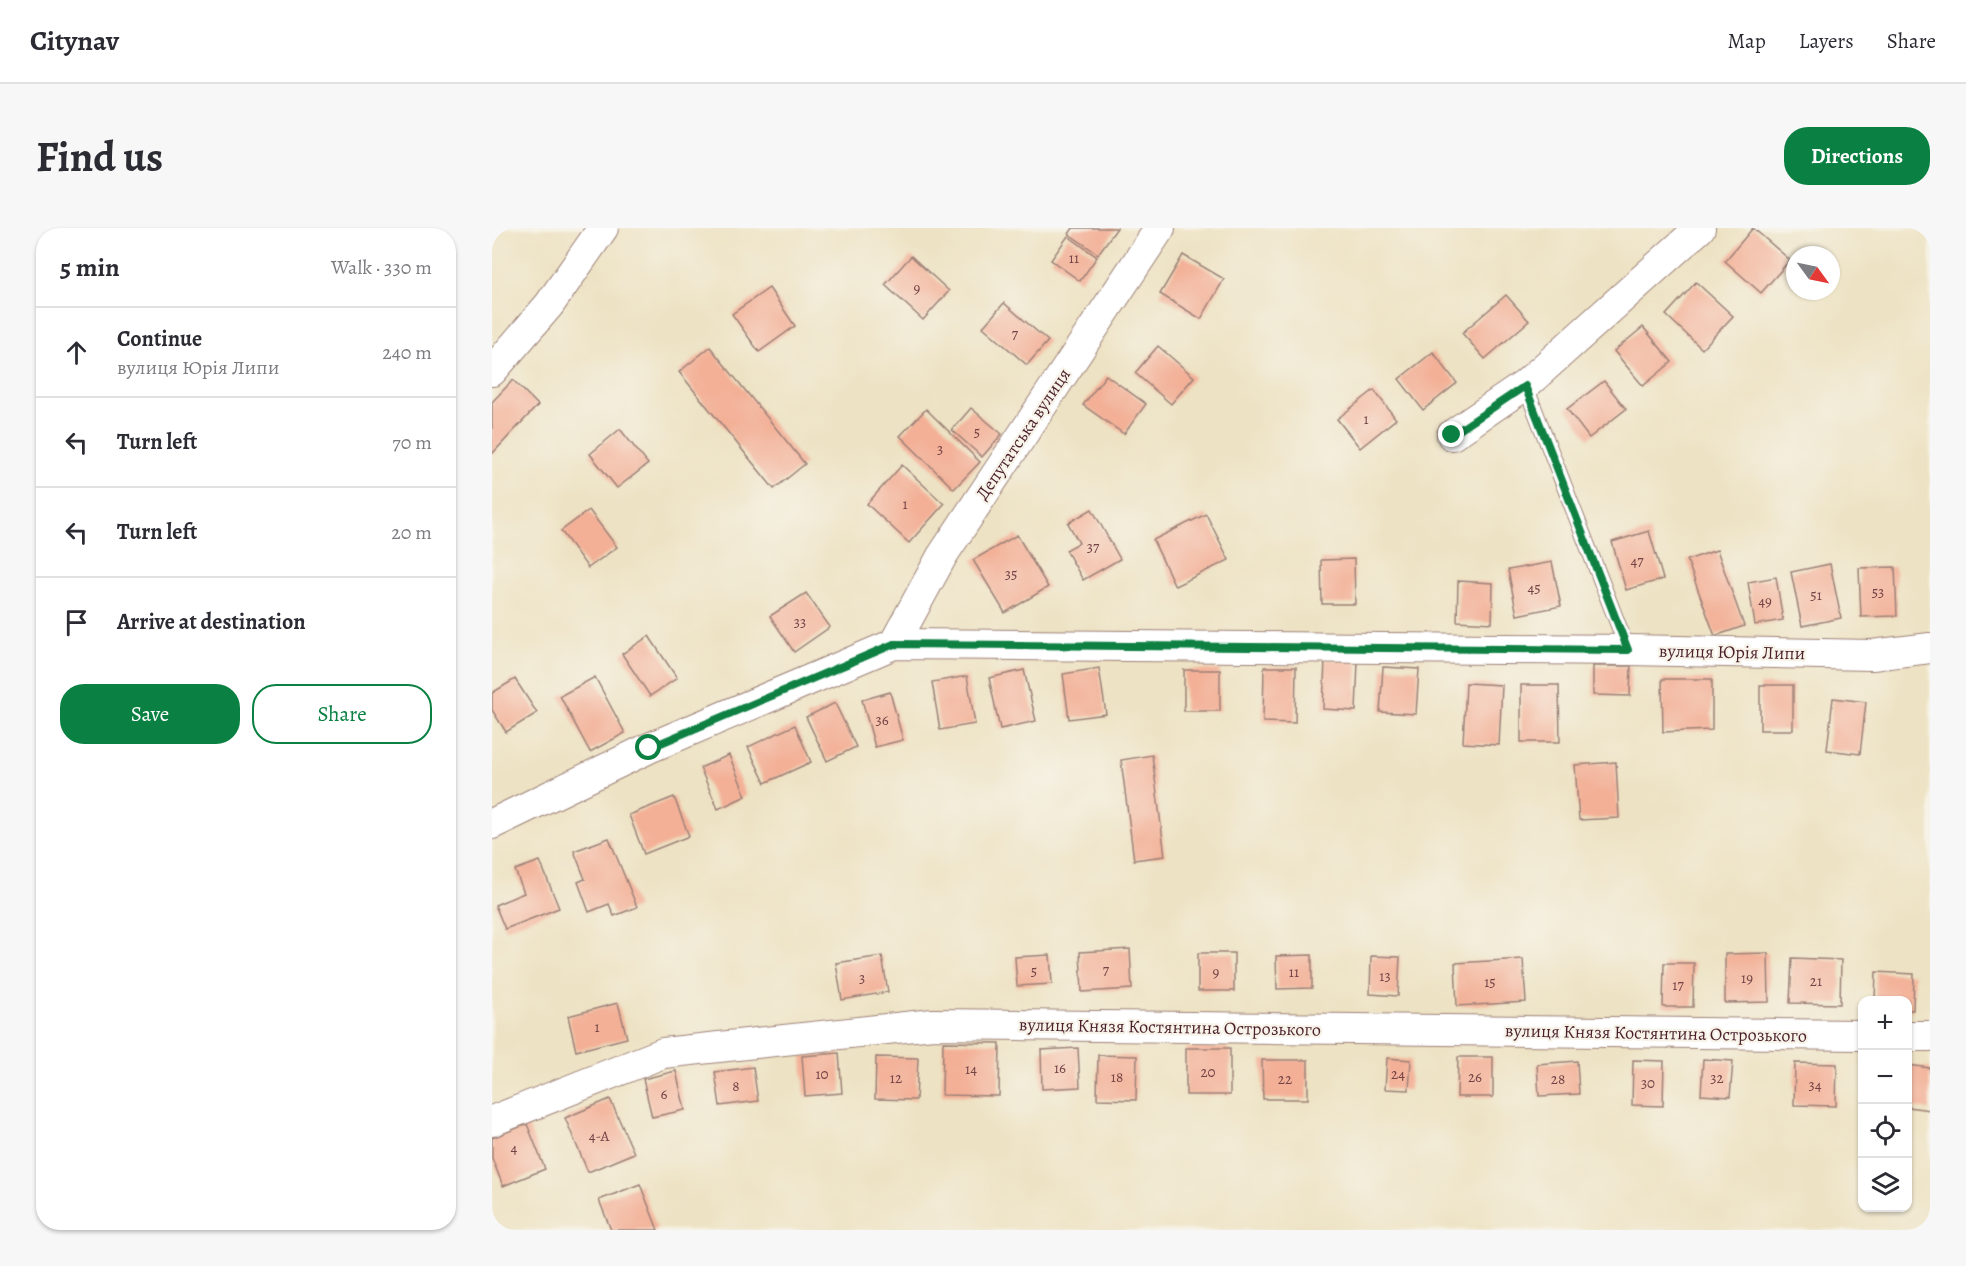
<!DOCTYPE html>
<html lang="en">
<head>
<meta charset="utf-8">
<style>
  :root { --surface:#fff; --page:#f7f7f7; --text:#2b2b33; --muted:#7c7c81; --line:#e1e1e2; --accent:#0b8043 }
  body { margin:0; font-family:Alegreya,serif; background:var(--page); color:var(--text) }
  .controls { position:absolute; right:18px; bottom:18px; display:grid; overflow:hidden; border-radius:12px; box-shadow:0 2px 4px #0004 }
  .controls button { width:54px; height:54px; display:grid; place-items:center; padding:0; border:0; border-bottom:2px solid var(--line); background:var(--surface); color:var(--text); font:30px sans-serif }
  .compass { position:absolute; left:1294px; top:18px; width:54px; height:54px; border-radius:50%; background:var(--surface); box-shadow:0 2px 4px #0004; rotate:123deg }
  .stop { position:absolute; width:18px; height:18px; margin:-14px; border:4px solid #0b8043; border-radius:50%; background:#fff }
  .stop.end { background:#0b8043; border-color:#fff; box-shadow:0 2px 6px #0008 }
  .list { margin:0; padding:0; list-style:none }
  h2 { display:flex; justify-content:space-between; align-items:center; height:78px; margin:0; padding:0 24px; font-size:26px }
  h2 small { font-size:20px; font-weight:400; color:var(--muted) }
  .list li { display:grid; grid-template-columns:39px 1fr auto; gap:18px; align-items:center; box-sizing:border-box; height:90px; padding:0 24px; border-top:2px solid var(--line) }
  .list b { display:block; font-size:22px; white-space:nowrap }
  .list p { margin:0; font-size:20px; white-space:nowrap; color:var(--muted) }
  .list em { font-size:20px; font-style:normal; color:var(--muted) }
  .actions { display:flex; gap:12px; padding:18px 24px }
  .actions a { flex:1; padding:14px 0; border:2px solid var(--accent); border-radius:24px; text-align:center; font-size:21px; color:var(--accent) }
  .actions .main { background:var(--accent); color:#fff }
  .icon { flex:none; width:33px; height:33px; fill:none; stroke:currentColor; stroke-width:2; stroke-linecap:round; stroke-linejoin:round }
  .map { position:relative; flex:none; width:1438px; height:1002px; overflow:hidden; border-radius:24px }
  header { display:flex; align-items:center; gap:36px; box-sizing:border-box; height:84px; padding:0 30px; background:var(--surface); border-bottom:2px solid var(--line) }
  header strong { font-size:28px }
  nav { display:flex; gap:33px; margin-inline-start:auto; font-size:21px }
  .intro { display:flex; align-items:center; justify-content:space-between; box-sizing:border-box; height:144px; padding:0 36px }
  h1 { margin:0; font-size:42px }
  .button { padding:15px 27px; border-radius:24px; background:var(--accent); color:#fff; font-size:21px; font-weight:700 }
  main { display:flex; gap:36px; padding:0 36px }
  aside { flex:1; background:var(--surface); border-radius:24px; box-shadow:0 2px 4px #0004 }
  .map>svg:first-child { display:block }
</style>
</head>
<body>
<header>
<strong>Citynav</strong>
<nav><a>Map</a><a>Layers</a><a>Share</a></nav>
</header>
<div class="intro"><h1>Find us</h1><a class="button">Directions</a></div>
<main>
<aside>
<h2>5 min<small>Walk · 330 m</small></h2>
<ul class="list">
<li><svg class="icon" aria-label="ahead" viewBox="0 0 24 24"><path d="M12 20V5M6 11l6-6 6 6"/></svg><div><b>Continue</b><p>вулиця Юрія Липи</p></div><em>240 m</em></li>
<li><svg class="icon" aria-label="left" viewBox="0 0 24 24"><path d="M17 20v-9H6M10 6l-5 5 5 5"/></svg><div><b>Turn left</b></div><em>70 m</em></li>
<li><svg class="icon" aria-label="left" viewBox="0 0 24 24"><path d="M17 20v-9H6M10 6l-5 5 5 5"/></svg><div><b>Turn left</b></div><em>20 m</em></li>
<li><svg class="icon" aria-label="arrive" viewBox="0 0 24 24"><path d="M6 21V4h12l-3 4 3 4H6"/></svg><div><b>Arrive at destination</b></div></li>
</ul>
<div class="actions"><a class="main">Save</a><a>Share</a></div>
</aside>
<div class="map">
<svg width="1438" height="1002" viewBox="0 0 1438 1002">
  <rect width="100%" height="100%" fill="#f7f3e8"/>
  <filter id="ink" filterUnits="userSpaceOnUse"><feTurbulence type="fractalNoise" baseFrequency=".0167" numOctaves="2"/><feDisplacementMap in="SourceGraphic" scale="12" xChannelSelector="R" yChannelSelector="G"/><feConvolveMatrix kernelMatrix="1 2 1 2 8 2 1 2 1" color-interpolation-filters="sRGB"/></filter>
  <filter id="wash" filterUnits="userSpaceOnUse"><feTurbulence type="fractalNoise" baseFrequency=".008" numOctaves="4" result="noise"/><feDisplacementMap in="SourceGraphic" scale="24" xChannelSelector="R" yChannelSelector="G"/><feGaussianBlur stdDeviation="1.35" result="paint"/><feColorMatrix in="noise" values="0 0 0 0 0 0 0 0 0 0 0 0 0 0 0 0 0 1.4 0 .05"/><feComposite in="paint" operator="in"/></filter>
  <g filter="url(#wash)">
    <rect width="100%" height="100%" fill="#ede2c3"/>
    <g id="blocks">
      <!-- building -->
      <g fill="#f3b097">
        <polygon points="581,0 625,0 606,26 577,6"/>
        <polygon points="1261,0 1298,32 1269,65 1233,33"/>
        <polygon points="576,8 605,29 588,53 559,32"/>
        <polygon points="691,27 732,51 709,91 668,66"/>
        <polygon points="419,28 457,63 431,92 393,57"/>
        <polygon points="1204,54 1241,88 1210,121 1174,87"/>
        <polygon points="277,60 303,98 267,124 240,86"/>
        <polygon points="1014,67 1037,93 993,131 970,105"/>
        <polygon points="512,75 556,113 535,137 491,99"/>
        <polygon points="1151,99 1180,134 1151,158 1122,123"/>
        <polygon points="666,118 702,149 679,176 643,145"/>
        <polygon points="218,119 313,236 282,261 187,144"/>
        <polygon points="941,124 965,155 931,182 907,151"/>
        <polygon points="614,147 654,176 632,206 591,177"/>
        <polygon points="21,152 46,177 0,226 0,174"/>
        <polygon points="1112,153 1134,181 1097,210 1075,181"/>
        <polygon points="882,162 904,191 868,220 845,191"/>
        <polygon points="479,180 510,206 490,229 460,202"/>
        <polygon points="434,181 488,234 462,261 408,208"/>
        <polygon points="128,201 156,236 125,260 98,226"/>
        <polygon points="410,237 452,276 417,315 375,276"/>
        <polygon points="600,281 628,331 591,352 574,322 587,315 576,295"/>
        <polygon points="97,282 125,319 96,340 69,303"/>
        <polygon points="714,286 737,332 683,358 661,312"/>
        <polygon points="1157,303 1171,351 1134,362 1120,314"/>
        <polygon points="525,307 556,359 513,385 481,332"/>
        <polygon points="1225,322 1252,398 1223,408 1195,332"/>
        <polygon points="862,331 863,376 830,376 829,332"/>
        <polygon points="1060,334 1069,378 1025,387 1016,342"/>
        <polygon points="1338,336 1349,390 1310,398 1299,344"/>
        <polygon points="1403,339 1405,388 1369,389 1367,340"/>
        <polygon points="1284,349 1291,392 1263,397 1256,354"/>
        <polygon points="966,353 1001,355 1000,395 965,393"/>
        <polygon points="314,365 338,399 302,424 278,388"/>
        <polygon points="157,408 185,450 158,468 130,426"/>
        <polygon points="833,431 866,433 864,483 831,481"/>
        <polygon points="1101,438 1139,438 1138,468 1101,467"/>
        <polygon points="772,439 804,439 803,495 771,494"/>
        <polygon points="891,439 927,441 924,486 888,484"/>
        <polygon points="607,440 614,486 577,491 571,446"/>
        <polygon points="532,442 544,493 508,501 497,450"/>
        <rect x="692" y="442" width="36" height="41"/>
        <polygon points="475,448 483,496 448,502 440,454"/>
        <polygon points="103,449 133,505 98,524 68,468"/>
        <polygon points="23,451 45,485 14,504 0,482 0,465"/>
        <polygon points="1170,451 1220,451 1220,502 1171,504"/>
        <polygon points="974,455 1010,457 1007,517 971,515"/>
        <polygon points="1029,457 1067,457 1068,514 1029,514"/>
        <rect x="1268" y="457" width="33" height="45"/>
        <polygon points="398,464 411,512 383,519 370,472"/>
        <polygon points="1341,470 1374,474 1368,526 1335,522"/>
        <polygon points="343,475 364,519 335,533 314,489"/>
        <polygon points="303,497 319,534 273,555 256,519"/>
        <polygon points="237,527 254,568 226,581 208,540"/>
        <polygon points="660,527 673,628 642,632 629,532"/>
        <polygon points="1124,534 1127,590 1087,592 1083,537"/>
        <polygon points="182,569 197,608 152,626 137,587"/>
        <polygon points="117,610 145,679 122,688 117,676 97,684 86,654 93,651 82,623"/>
        <polygon points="48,633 67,680 13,701 3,677 32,665 23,642"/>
        <polygon points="638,721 640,761 590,764 588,724"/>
        <rect x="706" y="725" width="36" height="38"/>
        <polygon points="1276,725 1277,774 1233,775 1233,726"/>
        <polygon points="558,727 560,756 525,758 523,729"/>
        <polygon points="820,727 820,760 785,761 784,728"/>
        <polygon points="390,728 396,764 350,772 344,735"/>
        <polygon points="879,728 908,729 906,768 878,766"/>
        <polygon points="1300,730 1349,732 1348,776 1298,775"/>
        <polygon points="1031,731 1034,774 965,778 963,735"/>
        <polygon points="1172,735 1202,735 1201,779 1171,779"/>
        <polygon points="1384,744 1422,746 1421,782 1416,782 1416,772 1383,772"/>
        <polygon points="126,775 135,810 84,823 76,788"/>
        <polygon points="451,814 508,815 507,868 450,867"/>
        <polygon points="586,820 588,859 550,861 549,822"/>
        <rect x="694" y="820" width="44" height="47"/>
        <polygon points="347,825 350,865 313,868 310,828"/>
        <polygon points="606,827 645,828 644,872 605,871"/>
        <polygon points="384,829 426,830 424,872 383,871"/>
        <polygon points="966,829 1001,829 1001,869 965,869"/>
        <polygon points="895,830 919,832 917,862 893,861"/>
        <polygon points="1211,831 1241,833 1238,869 1209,867"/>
        <polygon points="770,832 816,832 816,871 771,871"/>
        <polygon points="1141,832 1172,833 1171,878 1140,877"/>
        <polygon points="1085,833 1087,866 1047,868 1045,836"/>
        <polygon points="1303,835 1345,836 1344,878 1302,877"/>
        <polygon points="1416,837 1438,840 1438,882 1416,879"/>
        <polygon points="261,839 266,873 228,878 223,844"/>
        <polygon points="184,843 193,882 160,889 151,851"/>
        <polygon points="118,871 142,925 96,944 73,890"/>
        <polygon points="35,896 53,941 11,958 0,930 0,910"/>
        <polygon points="148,956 166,1002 119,1002 107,972"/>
      </g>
    </g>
  </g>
  <g filter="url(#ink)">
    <use href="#blocks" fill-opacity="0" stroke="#9c8077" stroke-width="1.5"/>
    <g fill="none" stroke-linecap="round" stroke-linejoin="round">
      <!-- service casing -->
      <g stroke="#9c8077" stroke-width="17">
        <polyline id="service" points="1033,157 1136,422"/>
      </g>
      <!-- minor casing -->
      <g stroke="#9c8077" stroke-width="32">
        <g id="minor">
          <polyline points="0,143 57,77 111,0"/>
          <polyline points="960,207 1033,157 1208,0"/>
          <polyline points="402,416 450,328 668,0"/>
          <polyline points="0,596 157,520 402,416 1136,422 1380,427 1438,420"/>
          <polyline points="1416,808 1438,808"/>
          <polyline points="0,893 171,825 441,796 1370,807"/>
        </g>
      </g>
      <!-- service -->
      <use href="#service" stroke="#fff" stroke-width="15"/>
      <!-- minor -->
      <use href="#minor" stroke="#fff" stroke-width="30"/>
    </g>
  </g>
  <g fill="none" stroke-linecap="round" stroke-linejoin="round" filter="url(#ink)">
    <!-- route -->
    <polyline stroke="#0b8043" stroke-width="8" points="157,520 402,416 1136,422 1033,158 960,207"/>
  </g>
  <g text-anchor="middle" stroke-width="4.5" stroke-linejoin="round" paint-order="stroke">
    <!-- number labels -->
    <g font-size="15" fill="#744346">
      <text x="582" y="35">11</text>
      <text x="425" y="65">9</text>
      <text x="523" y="111">7</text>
      <text x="874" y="196">1</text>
      <text x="485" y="209">5</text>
      <text x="448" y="226">3</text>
      <text x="413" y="281">1</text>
      <text x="601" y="324">37</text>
      <text x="1145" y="338">47</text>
      <text x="519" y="351">35</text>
      <text x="1042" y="365">45</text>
      <text x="1386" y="369">53</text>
      <text x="1324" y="372">51</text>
      <text x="1273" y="378">49</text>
      <text x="308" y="399">33</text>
      <text x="390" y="497">36</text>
      <text x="614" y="747">7</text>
      <text x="542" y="748">5</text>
      <text x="724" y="749">9</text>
      <text x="802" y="749">11</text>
      <text x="893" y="753">13</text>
      <text x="370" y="755">3</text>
      <text x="1255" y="755">19</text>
      <text x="1324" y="758">21</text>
      <text x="998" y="759">15</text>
      <text x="1186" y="762">17</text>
      <text x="105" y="804">1</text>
      <text x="568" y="845">16</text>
      <text x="479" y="846">14</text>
      <text x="716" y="849">20</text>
      <text x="330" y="851">10</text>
      <text x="906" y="851">24</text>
      <text x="625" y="854">18</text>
      <text x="983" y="854">26</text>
      <text x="404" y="855">12</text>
      <text x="1225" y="855">32</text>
      <text x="793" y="856">22</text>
      <text x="1066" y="856">28</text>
      <text x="1156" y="860">30</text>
      <text x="1323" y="862">34</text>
      <text x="244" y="863">8</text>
      <text x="172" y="871">6</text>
      <text x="107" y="913">4-А</text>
      <text x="22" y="925">4</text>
    </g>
    <!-- street labels -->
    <g font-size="18" fill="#4a1f2b" stroke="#f7f3e8">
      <text transform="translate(531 206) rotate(-56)" y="6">Депутатська вулиця</text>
      <text transform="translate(1240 424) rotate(1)" y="6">вулиця Юрія Липи</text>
      <text transform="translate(678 799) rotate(1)" y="6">вулиця Князя Костянтина Острозького</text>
      <text transform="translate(1164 805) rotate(1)" y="6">вулиця Князя Костянтина Острозького</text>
    </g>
  </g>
</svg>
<div class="controls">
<button>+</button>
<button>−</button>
<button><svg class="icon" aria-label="locate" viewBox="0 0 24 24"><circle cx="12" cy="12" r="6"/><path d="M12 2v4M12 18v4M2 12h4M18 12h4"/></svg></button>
<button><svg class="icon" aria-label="layers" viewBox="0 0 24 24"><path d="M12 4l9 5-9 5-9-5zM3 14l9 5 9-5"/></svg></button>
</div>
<svg class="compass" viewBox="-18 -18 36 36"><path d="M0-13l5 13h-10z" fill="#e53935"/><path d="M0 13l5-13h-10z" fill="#7c7c81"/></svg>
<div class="stop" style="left:157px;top:520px"></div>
<div class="stop end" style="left:960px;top:207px"></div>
</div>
</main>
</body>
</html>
